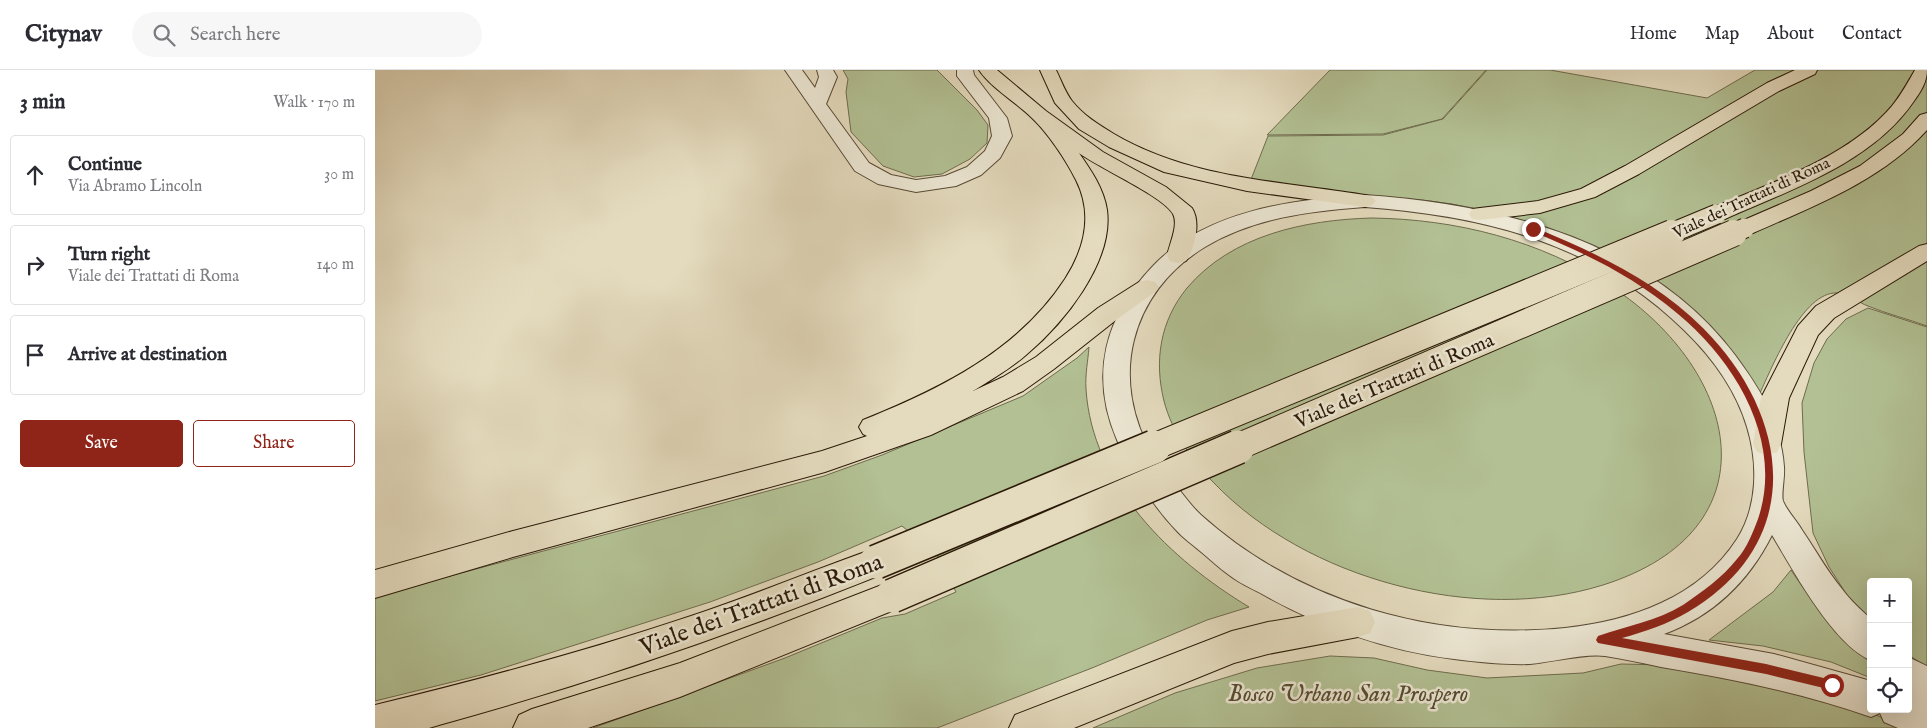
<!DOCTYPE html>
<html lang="en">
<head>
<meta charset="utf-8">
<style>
  :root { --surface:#fff; --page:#f7f7f7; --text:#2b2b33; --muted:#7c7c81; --line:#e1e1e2; --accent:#8f2418 }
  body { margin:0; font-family:"IM FELL English",serif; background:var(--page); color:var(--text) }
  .controls { position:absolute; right:15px; bottom:15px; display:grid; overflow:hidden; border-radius:5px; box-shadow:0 5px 20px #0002 }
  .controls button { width:45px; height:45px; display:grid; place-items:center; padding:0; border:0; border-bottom:1px solid var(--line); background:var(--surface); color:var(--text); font:25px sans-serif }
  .stop { position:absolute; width:15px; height:15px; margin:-11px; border:4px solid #8f2418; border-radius:50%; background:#fff }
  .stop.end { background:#8f2418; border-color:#fff; box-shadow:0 1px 5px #0008 }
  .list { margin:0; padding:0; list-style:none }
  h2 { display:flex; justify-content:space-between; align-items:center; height:65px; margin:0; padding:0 20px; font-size:21px }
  h2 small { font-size:16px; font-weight:400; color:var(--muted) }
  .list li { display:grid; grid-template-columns:32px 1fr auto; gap:15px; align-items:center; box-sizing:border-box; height:80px; margin:0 10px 10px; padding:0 10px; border:1px solid var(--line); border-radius:5px }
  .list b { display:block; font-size:19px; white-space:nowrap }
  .list p { margin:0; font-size:16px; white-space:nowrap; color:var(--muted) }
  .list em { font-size:16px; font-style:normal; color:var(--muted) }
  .actions { display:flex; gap:10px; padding:15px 20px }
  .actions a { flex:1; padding:11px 0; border:1px solid var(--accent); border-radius:5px; text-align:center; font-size:18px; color:var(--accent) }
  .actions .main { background:var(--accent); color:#fff }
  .icon { flex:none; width:28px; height:28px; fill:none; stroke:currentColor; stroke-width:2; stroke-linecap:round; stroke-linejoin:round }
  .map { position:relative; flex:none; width:1552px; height:658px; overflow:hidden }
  header { display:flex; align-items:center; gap:30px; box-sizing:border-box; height:70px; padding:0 25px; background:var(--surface); border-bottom:1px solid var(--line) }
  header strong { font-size:24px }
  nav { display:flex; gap:28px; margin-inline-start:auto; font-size:18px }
  .search { width:350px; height:45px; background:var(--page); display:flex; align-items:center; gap:12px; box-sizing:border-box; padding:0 18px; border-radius:28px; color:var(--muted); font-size:19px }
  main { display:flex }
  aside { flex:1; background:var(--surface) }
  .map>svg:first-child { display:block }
</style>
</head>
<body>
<header>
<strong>Citynav</strong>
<div class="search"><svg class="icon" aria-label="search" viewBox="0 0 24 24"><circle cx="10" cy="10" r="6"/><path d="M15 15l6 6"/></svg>Search here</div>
<nav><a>Home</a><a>Map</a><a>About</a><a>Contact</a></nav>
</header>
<main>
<aside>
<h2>3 min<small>Walk · 170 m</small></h2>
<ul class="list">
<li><svg class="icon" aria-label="ahead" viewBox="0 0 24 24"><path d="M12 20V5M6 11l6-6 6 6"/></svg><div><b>Continue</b><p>Via Abramo Lincoln</p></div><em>30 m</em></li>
<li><svg class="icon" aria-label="right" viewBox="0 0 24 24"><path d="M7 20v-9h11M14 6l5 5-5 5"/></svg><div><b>Turn right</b><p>Viale dei Trattati di Roma</p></div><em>140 m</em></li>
<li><svg class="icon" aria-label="arrive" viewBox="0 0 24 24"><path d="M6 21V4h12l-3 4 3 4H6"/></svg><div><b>Arrive at destination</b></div></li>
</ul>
<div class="actions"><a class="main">Save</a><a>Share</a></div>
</aside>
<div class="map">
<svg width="1552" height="658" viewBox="0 0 1552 658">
  <rect width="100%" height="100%" fill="#e4dbbe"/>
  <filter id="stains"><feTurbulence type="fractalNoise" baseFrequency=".004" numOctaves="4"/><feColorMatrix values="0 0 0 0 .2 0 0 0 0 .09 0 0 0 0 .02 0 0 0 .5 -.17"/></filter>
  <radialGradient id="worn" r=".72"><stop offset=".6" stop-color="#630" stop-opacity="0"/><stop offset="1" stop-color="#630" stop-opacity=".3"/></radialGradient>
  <!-- green -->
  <g fill="#b2c093" stroke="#6e6c4d">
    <polygon points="468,0 562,0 602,40 613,55 612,73 595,89 567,104 539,107 508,96 476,62 471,22 473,9"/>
    <polygon points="955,0 1111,0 1067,49 1008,64 892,65"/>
    <path d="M1112 0H1175L1332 28 1380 0H1552V256C1533 249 1512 244 1493 236 1484 233 1472 223 1462 223 1428 221 1397 297 1385 323L1354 281 1162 156 1107 140 1077 134 1047 130 988 127 875 112 893 66 1008 65 1068 49Z"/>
    <path d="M996 148C1081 149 1165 170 1237 217 1366 302 1402 460 1228 515 1101 555 931 509 839 413 817 391 797 362 789 331 779 291 785 251 812 218 857 165 930 150 996 148Z"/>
    <polygon points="1493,238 1552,257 1552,598 1533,584 1533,512 1496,512 1496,552 1472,525 1454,497 1438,463 1429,382 1427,333 1439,293 1452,269 1471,249"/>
    <path d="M714 277C713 291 710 304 711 319 717 415 796 490 874 537L832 550 717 598 562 658H218L410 588 507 548 530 544 581 522 562 485 527 456 443 492 335 532 106 605 0 631V526L449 406 507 385 648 326 702 288Z"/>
    <polygon points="1416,500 1437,531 1468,570 1496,593 1496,608 1456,592 1388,576 1334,570 1398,522"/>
    <polygon points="955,586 999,588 1052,600 1112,608 1208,603 1246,594 1340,596 1469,631 1531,658 718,658 800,623 882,598"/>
  </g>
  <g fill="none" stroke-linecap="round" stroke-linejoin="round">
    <!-- minor casing -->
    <g stroke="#584a35" stroke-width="2">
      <g id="minor">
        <polygon points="410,0 427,0 440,18 444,7 442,0 458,0 462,7 451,34 494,93 516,105 541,110 570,106 592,97 610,81 617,66 614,48 582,6 582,0 598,0 599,5 632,48 637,66 625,88 606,105 581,116 541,122 503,114 480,101"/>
        <path d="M990 125C1125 134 1274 171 1360 285 1374 304 1388 324 1397 346 1403 362 1408 380 1409 397 1410 406 1406 425 1408 431 1412 441 1422 451 1427 460 1440 479 1452 501 1467 519 1475 530 1486 540 1496 549V590C1459 576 1418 500 1397 465 1374 511 1338 546 1289 564L1399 584 1496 611V639H1533V587L1552 596V658H1523L1509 652 1505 643 1496 647C1427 623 1358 609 1286 597 1268 593 1249 589 1230 586 1212 583 1176 592 1155 594 1130 595 1103 592 1079 589 1012 581 945 557 887 524 876 518 864 513 854 505 844 498 835 489 825 481 817 474 808 468 801 460 778 436 755 400 742 370 714 305 730 246 778 196 830 141 918 129 990 125ZM990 137C1110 146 1220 173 1309 260 1337 287 1361 320 1372 357 1383 393 1383 436 1362 469 1324 528 1255 551 1190 558 1060 571 924 533 826 445 816 436 808 424 799 413 792 405 785 396 779 387 733 311 754 223 830 177 878 148 935 141 990 137Z"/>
      </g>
    </g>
    <!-- highway casing -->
    <g stroke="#2a1907" stroke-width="2">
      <g id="highway">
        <path d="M604 0H622L671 41 728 82 791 117 817 138C826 152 820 178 811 191L803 193 795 191 792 186C794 175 804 155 798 144 788 126 724 98 704 83 716 100 729 119 732 140 739 192 688 254 651 285 635 299 616 310 598 321L628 307 661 287 723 238 764 212 772 210 780 212 784 217 780 222 741 250 679 299 648 321 556 365 450 402 138 487 0 528V500L138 461 447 381 492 366 488 364 484 357 488 350C565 319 643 281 690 209 710 178 718 144 701 110 691 90 673 63 657 48 641 32 616 18 604 0Z"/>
        <path d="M665 0H681C686 10 690 22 697 31 708 45 724 55 739 64 816 109 904 111 990 125L997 127 1001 131 997 135 990 137 872 121 789 102 734 77 704 59 680 33Z"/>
        <polygon points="1420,0 1442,0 1440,4 1404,21 1264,104 1220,127 1165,143 1105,150 1097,149 1094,144 1097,139 1105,138 1163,131 1206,119 1250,96 1392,13"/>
        <path d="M1540 0H1552C1552 12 1546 21 1539 31 1497 93 1415 120 1350 149L1342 150 1334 149 1331 144 1334 139C1394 114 1474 87 1517 36 1526 25 1533 12 1540 0Z"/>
        <path d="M1552 43V60C1506 111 1439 136 1378 163L1370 165 1362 163 1359 158 1362 153 1436 121 1485 96 1528 64 1545 45Z"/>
        <polygon points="1552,174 1552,191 1459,248 1443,265 1414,328 1406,374 1402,382 1392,385 1382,382 1378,374 1386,328 1423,256 1441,236 1544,176"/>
        <path d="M501 478 513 482 517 492 513 502C366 561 217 613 64 655L54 658H0V635C107 609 212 581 316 546 379 525 439 500 501 478Z"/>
        <polygon points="517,511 529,516 534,526 529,536 305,627 213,658 138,658 144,645 157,639 305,593"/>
        <polygon points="983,537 995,541 1000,552 995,563 983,567 893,584 859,593 699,658 634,658 640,645 857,561 893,552"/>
      </g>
    </g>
    <!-- minor -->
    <use href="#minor" fill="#ede8d5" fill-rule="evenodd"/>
    <!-- highway -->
    <use href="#highway" fill="#e4dbbe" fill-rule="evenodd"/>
    <!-- highway-bridge-far2 casing -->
    <g stroke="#2a1907" stroke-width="21" stroke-linecap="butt">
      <g id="highway-bridge-far2">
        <polyline points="1294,164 1342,144"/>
        <polyline points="1356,164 1370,158"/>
      </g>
    </g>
    <!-- highway-bridge-far1 casing -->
    <g stroke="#2a1907" stroke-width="28" stroke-linecap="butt">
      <g id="highway-bridge-far1">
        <polyline points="776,378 1297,163"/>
        <polyline points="860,378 1359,163"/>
      </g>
    </g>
    <!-- highway-bridge casing -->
    <g stroke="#2a1907" stroke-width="36" stroke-linecap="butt">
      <g id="highway-bridge">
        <polyline points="501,492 779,377"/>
        <polyline points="517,526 863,377"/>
      </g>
    </g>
    <!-- highway-bridge-far2 -->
    <use href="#highway-bridge-far2" stroke="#e4dbbe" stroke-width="19"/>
    <!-- highway-bridge-far1 -->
    <use href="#highway-bridge-far1" stroke="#e4dbbe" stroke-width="26"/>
    <!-- highway-bridge -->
    <use href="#highway-bridge" stroke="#e4dbbe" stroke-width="33"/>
  </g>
  <!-- route -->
  <path fill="#8f2418" d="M1156 158H1161C1221 183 1281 211 1328 258 1416 346 1432 472 1313 542 1293 554 1269 562 1247 568L1391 594 1457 610 1461 611 1462 615 1461 618 1457 620 1391 604 1223 573 1221 570 1223 566C1251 556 1282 551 1308 535 1327 522 1348 507 1362 489 1372 478 1378 462 1383 449 1409 372 1361 292 1303 244 1258 206 1210 183 1156 161Z"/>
  <g text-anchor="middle" stroke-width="5" stroke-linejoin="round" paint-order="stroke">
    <!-- far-street labels -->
    <g font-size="16" fill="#2a1907" stroke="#ede8d5">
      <text transform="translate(1376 127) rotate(-25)" y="6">Viale dei Trattati di Roma</text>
    </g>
    <!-- street labels -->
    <g font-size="20" fill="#2a1907" stroke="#ede8d5">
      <text transform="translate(1019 310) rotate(-23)" y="7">Viale dei Trattati di Roma</text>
    </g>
    <!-- near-street labels -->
    <g font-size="24" fill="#2a1907" stroke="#ede8d5">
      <text transform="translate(386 534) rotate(-20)" y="8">Viale dei Trattati di Roma</text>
    </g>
    <!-- near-park labels -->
    <g font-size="24" font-style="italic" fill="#534b31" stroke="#ede8d5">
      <text x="973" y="631">Bosco Urbano San Prospero</text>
    </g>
  </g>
  <rect width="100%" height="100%" filter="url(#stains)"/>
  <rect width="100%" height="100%" fill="url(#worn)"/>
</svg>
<div class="controls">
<button>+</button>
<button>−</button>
<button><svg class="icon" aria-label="locate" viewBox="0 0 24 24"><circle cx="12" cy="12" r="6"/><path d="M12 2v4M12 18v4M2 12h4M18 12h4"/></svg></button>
</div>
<div class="stop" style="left:1457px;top:615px"></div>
<div class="stop end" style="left:1158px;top:159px"></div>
</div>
</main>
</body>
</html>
